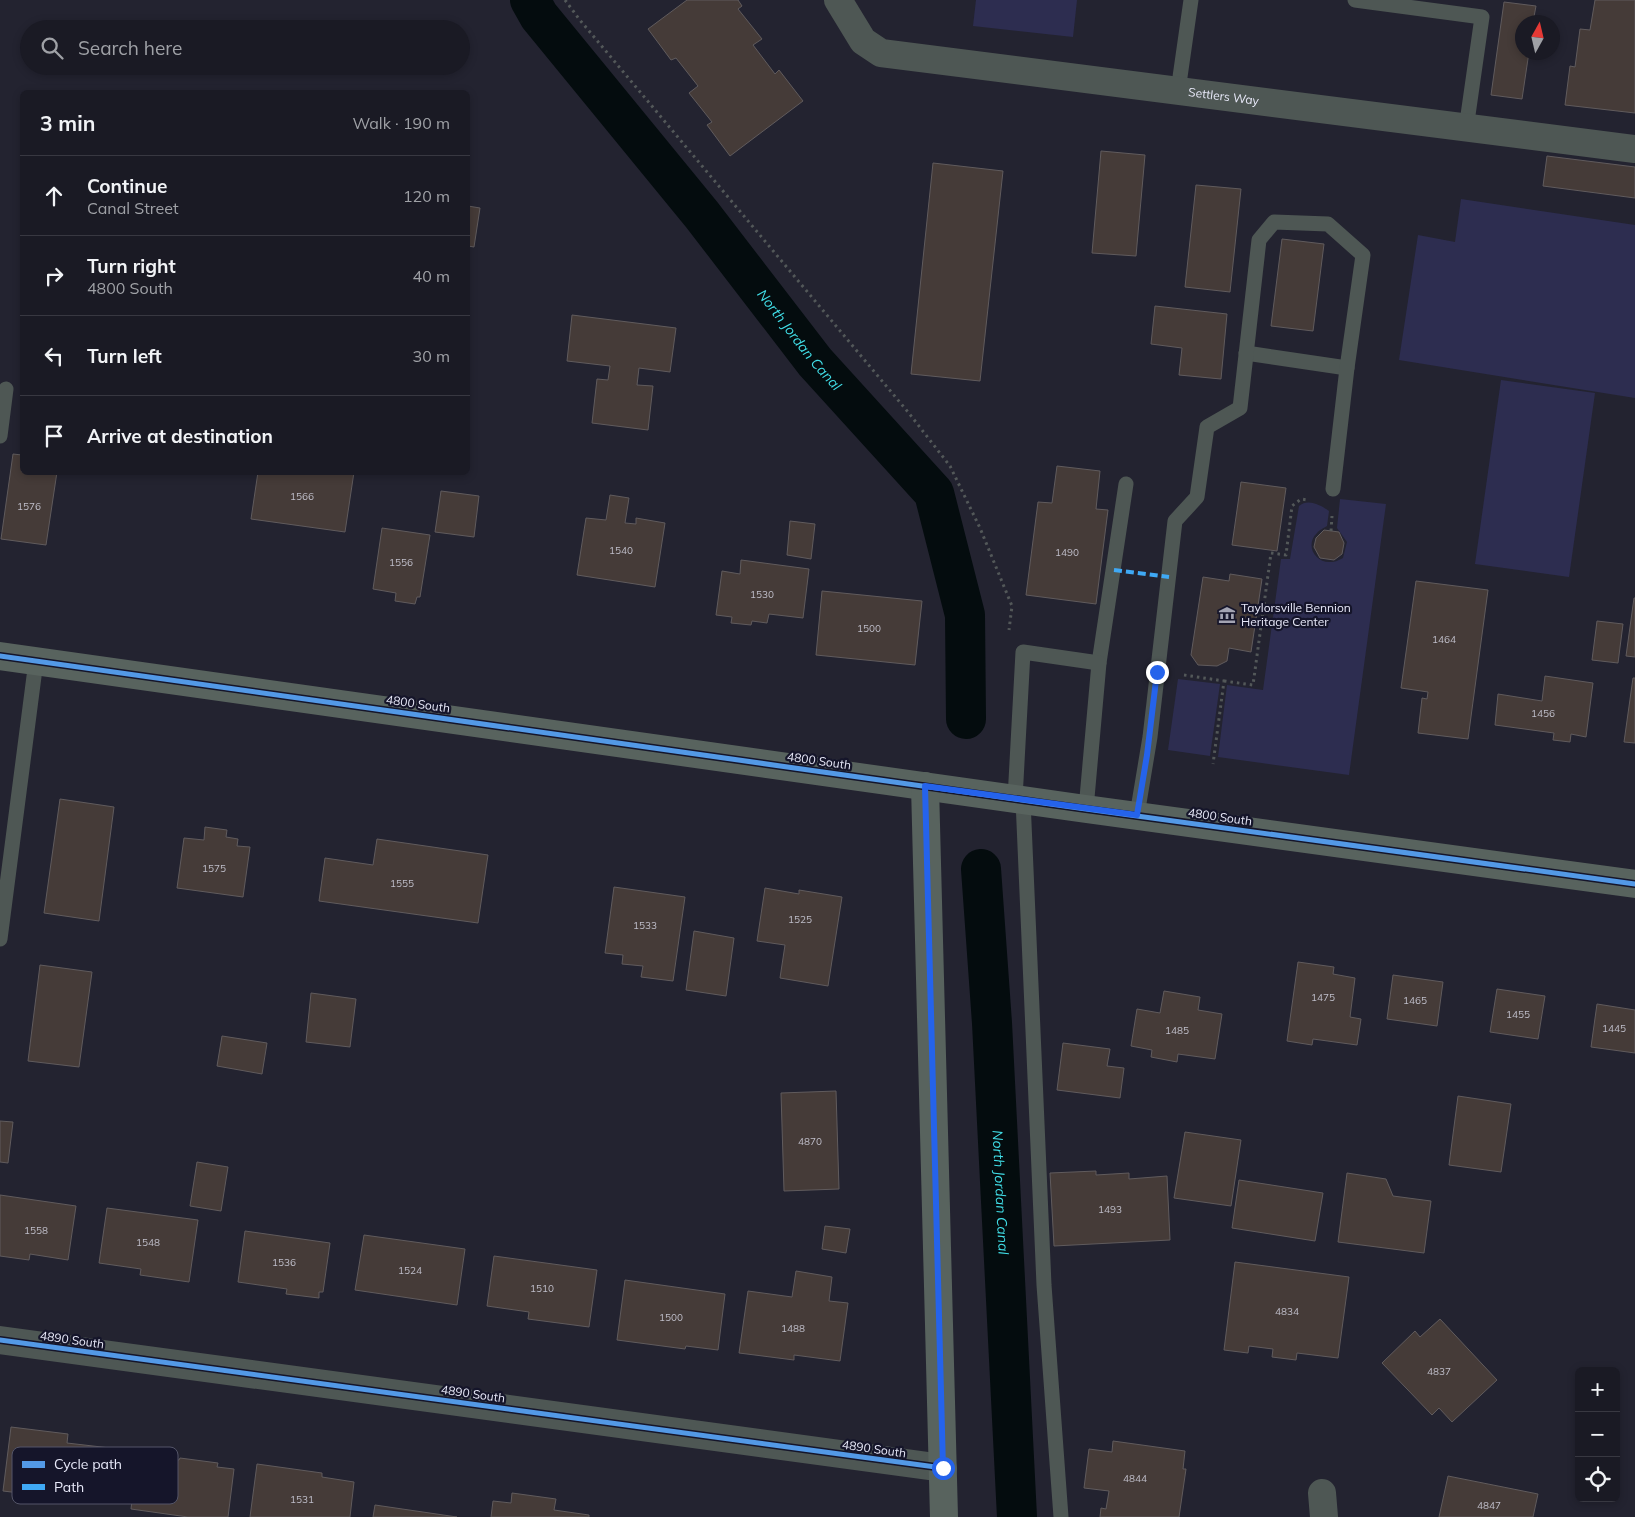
<!DOCTYPE html>
<html lang="en">
<head>
<meta charset="utf-8">
<style>
  :root { --surface:#1a1a24; --page:#23232c; --text:#f1f3f6; --muted:#9fa1a6; --line:#383841 }
  body { margin:0; font-family:Mulish,sans-serif; background:var(--page); color:var(--text) }
  .controls { position:absolute; right:15px; bottom:15px; display:grid; overflow:hidden; border-radius:8px; box-shadow:0 2px 8px #0003 }
  .controls button { width:45px; height:45px; display:grid; place-items:center; padding:0; border:0; border-bottom:1px solid var(--line); background:var(--surface); color:var(--text); font:25px sans-serif }
  .compass { position:absolute; left:1515px; top:15px; width:45px; height:45px; border-radius:50%; background:var(--surface); box-shadow:0 2px 8px #0003; rotate:8deg }
  .stop { position:absolute; width:15px; height:15px; margin:-11px; border:4px solid #2563eb; border-radius:50%; background:#fff }
  .stop.end { background:#2563eb; border-color:#fff; box-shadow:0 1px 5px #0008 }
  .list { margin:0; padding:0; list-style:none }
  h2 { display:flex; justify-content:space-between; align-items:center; height:65px; margin:0; padding:0 20px; font-size:21px }
  h2 small { font-size:16px; font-weight:400; color:var(--muted) }
  .list li { display:grid; grid-template-columns:32px 1fr auto; gap:15px; align-items:center; box-sizing:border-box; height:80px; padding:0 20px; border-top:1px solid var(--line) }
  .list b { display:block; font-size:19px; white-space:nowrap }
  .list p { margin:0; font-size:16px; white-space:nowrap; color:var(--muted) }
  .list em { font-size:16px; font-style:normal; color:var(--muted) }
  .icon { flex:none; width:28px; height:28px; fill:none; stroke:currentColor; stroke-width:2; stroke-linecap:round; stroke-linejoin:round }
  .map { position:relative; flex:none; width:1635px; height:1517px; overflow:hidden }
  .search { position:absolute; background:var(--surface); box-shadow:0 2px 8px #0003; left:20px; top:20px; width:450px; height:55px; display:flex; align-items:center; gap:12px; box-sizing:border-box; padding:0 18px; border-radius:28px; color:var(--muted); font-size:19px }
  .panel { position:absolute; background:var(--surface); box-shadow:0 2px 8px #0003; left:20px; top:90px; width:450px; height:385px; border-radius:8px }
  .map>svg:first-child { display:block }
</style>
</head>
<body>
<div class="map">
<svg width="1635" height="1517" viewBox="0 0 1635 1517">
  <rect width="100%" height="100%" fill="#232330"/>
  <!-- green -->
  <g fill="#2d2d50">
    <polygon points="976,0 1077,0 1073,37 973,26"/>
    <polygon points="1461,199 1635,225 1635,398 1399,360 1418,235 1455,242"/>
    <polygon points="1501,380 1595,393 1569,577 1475,564"/>
    <path d="M1340 499 1386 504 1349 775 1218 757 1227 685 1263 690 1281 559H1290L1299 506C1308 498 1321 505 1329 511L1327 526C1324 528 1319 530 1317 533 1302 547 1320 572 1343 558L1347 542 1337 528Z"/>
    <polygon points="1178,679 1220,684 1210,756 1168,750"/>
  </g>
  <g fill="none" stroke-linecap="round" stroke-linejoin="round">
    <!-- canal -->
    <g stroke="#040c0e" stroke-width="40">
      <path id="s1" d="M530 0 539 16 702 215 815 362 934 493 965 615 966 719"/>
      <path id="s2" d="M981 869 992 1023 1017 1517"/>
    </g>
  </g>
  <!-- building -->
  <g fill="#453b38" stroke="#605b5d">
    <polygon points="738,0 742,6 738,9 762,39 753,45 775,74 779,70 803,101 730,156 707,125 712,122 689,93 698,86 676,58 671,60 648,29 687,0"/>
    <polygon points="1595,0 1635,0 1635,113 1565,105 1570,66 1575,67 1580,29 1590,30"/>
    <polygon points="1504,2 1536,6 1533,22 1522,22 1522,52 1529,52 1522,99 1491,95"/>
    <polygon points="1101,151 1145,155 1136,256 1092,253"/>
    <polygon points="1547,156 1635,167 1635,198 1543,186"/>
    <polygon points="933,163 1003,171 980,381 911,374"/>
    <polygon points="1196,185 1241,189 1230,292 1185,287"/>
    <polygon points="468,206 480,208 474,247 468,246"/>
    <polygon points="1282,239 1324,244 1313,331 1271,326"/>
    <polygon points="1155,306 1227,314 1221,379 1179,375 1182,348 1151,344"/>
    <polygon points="572,315 676,328 670,372 639,368 637,385 653,386 648,430 592,423 597,379 608,380 610,366 567,361"/>
    <polygon points="13,454 22,455 22,472 57,472 46,545 1,539"/>
    <polygon points="1057,466 1100,471 1096,509 1108,510 1096,604 1026,595 1038,502 1052,503"/>
    <polygon points="258,472 354,472 345,532 251,519"/>
    <polygon points="1241,482 1286,488 1277,551 1232,545"/>
    <polygon points="441,491 479,496 474,537 435,532"/>
    <polygon points="610,495 629,498 625,523 636,524 636,518 665,523 655,587 577,575 586,518 606,520"/>
    <polygon points="790,521 815,524 811,559 787,555"/>
    <polygon points="382,528 430,535 420,597 417,597 415,604 395,601 396,593 373,589"/>
    <polygon points="1324,530 1339,532 1344,543 1342,554 1334,560 1320,558 1314,547 1316,538"/>
    <polygon points="741,560 809,569 803,618 769,614 767,623 752,621 751,625 731,623 732,617 716,615 722,571 740,574"/>
    <polygon points="1230,574 1262,579 1251,652 1229,648 1227,661 1217,666 1198,665 1191,655 1203,577 1229,581"/>
    <polygon points="1416,581 1488,590 1468,739 1418,733 1422,698 1427,699 1428,692 1401,688"/>
    <polygon points="822,591 922,601 915,665 816,655"/>
    <polygon points="1634,598 1635,598 1635,657 1626,656"/>
    <polygon points="1597,621 1623,624 1618,663 1592,660"/>
    <polygon points="1545,676 1593,683 1586,737 1571,734 1570,742 1553,740 1554,733 1495,725 1498,694 1542,701"/>
    <polygon points="1633,678 1635,678 1635,743 1624,742"/>
    <polygon points="60,799 114,807 99,921 44,913"/>
    <polygon points="205,827 227,830 226,837 238,839 237,846 250,847 243,897 177,888 184,838 204,840"/>
    <polygon points="377,839 488,855 478,923 319,901 325,858 373,865"/>
    <polygon points="614,887 685,897 673,981 641,977 643,966 622,964 623,955 605,953"/>
    <polygon points="765,888 799,894 799,890 842,897 828,986 780,978 785,945 757,941"/>
    <polygon points="694,931 734,938 726,996 686,990"/>
    <polygon points="1298,962 1334,967 1333,974 1355,978 1350,1017 1361,1019 1357,1045 1313,1039 1312,1045 1287,1041"/>
    <polygon points="40,965 92,972 79,1067 28,1061"/>
    <polygon points="1393,975 1443,982 1437,1026 1387,1019"/>
    <polygon points="1497,989 1545,996 1538,1039 1490,1032"/>
    <polygon points="1164,991 1200,997 1198,1010 1222,1014 1215,1059 1178,1054 1177,1062 1151,1057 1152,1050 1131,1046 1137,1009 1160,1013"/>
    <polygon points="311,993 356,999 350,1047 306,1042"/>
    <polygon points="1597,1004 1635,1010 1635,1053 1591,1047"/>
    <polygon points="222,1036 267,1043 262,1074 217,1066"/>
    <polygon points="1063,1043 1110,1049 1107,1066 1124,1068 1120,1098 1057,1090"/>
    <polygon points="836,1091 839,1189 784,1191 781,1093"/>
    <polygon points="1458,1096 1511,1104 1501,1172 1449,1165"/>
    <polygon points="0,1121 13,1122 8,1163 0,1162"/>
    <polygon points="1185,1132 1241,1140 1231,1206 1174,1198"/>
    <polygon points="197,1162 228,1167 221,1211 190,1206"/>
    <polygon points="1096,1171 1096,1175 1129,1173 1129,1179 1167,1176 1170,1240 1054,1246 1050,1173"/>
    <polygon points="1347,1173 1386,1179 1393,1196 1431,1201 1424,1253 1338,1242"/>
    <polygon points="1239,1180 1323,1193 1315,1241 1232,1228"/>
    <polygon points="0,1195 76,1206 68,1260 30,1254 29,1260 0,1256"/>
    <polygon points="107,1208 198,1220 189,1282 140,1275 141,1269 99,1263"/>
    <polygon points="825,1226 850,1229 846,1253 822,1249"/>
    <polygon points="245,1231 330,1243 323,1292 319,1292 319,1298 286,1294 287,1289 238,1282"/>
    <polygon points="364,1235 465,1249 457,1305 355,1290"/>
    <polygon points="494,1256 597,1270 589,1327 528,1319 529,1312 487,1306"/>
    <polygon points="1235,1262 1349,1277 1338,1358 1297,1353 1296,1360 1272,1357 1273,1349 1249,1346 1248,1353 1224,1350"/>
    <polygon points="796,1271 832,1277 829,1301 848,1303 840,1361 794,1355 794,1360 739,1353 748,1291 792,1297"/>
    <polygon points="625,1280 725,1294 718,1350 686,1346 685,1349 617,1340"/>
    <polygon points="1440,1319 1497,1380 1452,1422 1439,1408 1432,1415 1382,1363 1415,1331 1420,1337"/>
    <polygon points="11,1427 68,1434 67,1443 110,1448 104,1503 3,1491"/>
    <polygon points="1113,1441 1185,1451 1183,1469 1186,1469 1179,1517 1100,1517 1101,1508 1106,1509 1109,1491 1084,1488 1089,1449 1112,1452"/>
    <polygon points="158,1458 179,1460 180,1458 218,1463 217,1467 234,1469 228,1517 188,1517 131,1509 136,1464 156,1466"/>
    <polygon points="257,1464 322,1473 322,1477 354,1482 350,1517 250,1517"/>
    <polygon points="1448,1476 1538,1494 1533,1517 1439,1517"/>
    <polygon points="512,1493 556,1499 554,1510 589,1515 589,1517 491,1517 493,1501 511,1503"/>
    <polygon points="375,1505 457,1517 373,1517"/>
  </g>
  <g fill="none" stroke-linecap="round" stroke-linejoin="round">
    <!-- path -->
    <g stroke="#535859" stroke-width="3" stroke-dasharray="2.5 4" stroke-linecap="butt">
      <polyline points="565,0 579,19 908,412 950,466 980,528 1012,606 1009,630"/>
      <polyline points="1331,531 1332,516"/>
      <polyline points="1184,675 1224,681 1213,764"/>
      <polyline points="1224,681 1253,685 1271,553 1286,555 1292,506 1301,499 1308,500"/>
    </g>
    <!-- lane -->
    <g stroke="#4e5754" stroke-width="15">
      <polyline points="1355,0 1482,17 1466,129"/>
      <polyline points="1178,91 1191,0"/>
      <polyline points="1246,353 1347,368"/>
      <polyline points="0,436 6,389"/>
      <polyline points="1099,663 1126,484"/>
      <polyline points="1015,799 1023,652 1099,663 1086,809"/>
      <polyline points="1023,800 1044,1285 1061,1517"/>
      <polyline points="1137,815 1150,737 1175,521 1197,497 1207,427 1240,408 1259,240 1274,222 1328,224 1363,255 1347,368 1333,489"/>
      <polyline points="0,939 36,661"/>
    </g>
    <!-- street -->
    <g stroke="#4e5754" stroke-width="28">
      <path id="s3" d="M838 0 863 41 881 53 1635 149"/>
      <polyline points="0,1340 943,1468"/>
      <polyline points="1322,1493 1324,1517"/>
    </g>
    <!-- secondary -->
    <g stroke="#58635e" stroke-width="28">
      <polyline points="0,656 1086,809 1635,884"/>
      <polyline points="925,786 944,1517"/>
    </g>
    <!-- quiet -->
    <polyline stroke="#3fa9f5" stroke-width="4" stroke-dasharray="8 4" stroke-linecap="butt" points="1114,570 1169,577"/>
    <!-- cycleway casing -->
    <g stroke="#15152a" stroke-width="8">
      <g id="cycleway">
        <polyline points="0,656 1086,809 1635,884"/>
        <polyline points="0,1340 943,1468"/>
      </g>
    </g>
    <!-- cycleway -->
    <use href="#cycleway" stroke="#5399e6" stroke-width="5"/>
  </g>
  <g fill="none" stroke-linecap="round" stroke-linejoin="round">
    <!-- route -->
    <polyline stroke="#2563eb" stroke-width="6" points="943,1468 925,786 1137,815 1147,755 1157,672"/>
  </g>
  <!-- icons -->
  <defs>
    <g id="museum-bare" transform="scale(1.35)"><path d="M0-6L6-3V-2H-6V-3ZM-5-1h2V3h-2ZM-1-1h2V3h-2ZM3-1h2V3H3ZM-6 4H6V6H-6Z" fill="#a3a4b3" stroke="#15152a" stroke-width="2.5" paint-order="stroke"/></g>
  </defs>
  <g fill-rule="evenodd">
    <use href="#museum-bare" x="1227" y="615"/>
  </g>
  <g text-anchor="middle" stroke-width="4.5" stroke-linejoin="round" paint-order="stroke">
    <!-- number labels -->
    <g font-size="10" fill="#bfbec9">
      <text x="302" y="500">1566</text>
      <text x="29" y="510">1576</text>
      <text x="621" y="554">1540</text>
      <text x="1067" y="556">1490</text>
      <text x="401" y="566">1556</text>
      <text x="762" y="598">1530</text>
      <text x="869" y="632">1500</text>
      <text x="1444" y="643">1464</text>
      <text x="1543" y="717">1456</text>
      <text x="214" y="872">1575</text>
      <text x="402" y="887">1555</text>
      <text x="800" y="923">1525</text>
      <text x="645" y="929">1533</text>
      <text x="1323" y="1001">1475</text>
      <text x="1415" y="1004">1465</text>
      <text x="1518" y="1018">1455</text>
      <text x="1614" y="1032">1445</text>
      <text x="1177" y="1034">1485</text>
      <text x="810" y="1145">4870</text>
      <text x="1110" y="1213">1493</text>
      <text x="36" y="1234">1558</text>
      <text x="148" y="1246">1548</text>
      <text x="284" y="1266">1536</text>
      <text x="410" y="1274">1524</text>
      <text x="542" y="1292">1510</text>
      <text x="1287" y="1315">4834</text>
      <text x="671" y="1321">1500</text>
      <text x="793" y="1332">1488</text>
      <text x="1439" y="1375">4837</text>
      <text x="1135" y="1482">4844</text>
      <text x="302" y="1503">1531</text>
      <text x="1489" y="1509">4847</text>
    </g>
    <!-- street labels -->
    <g font-size="12" fill="#e8e9f9" stroke="#15152a">
      <text dy="4" stroke="none"><textPath href="#s3" startOffset="415">Settlers Way</textPath></text>
      <text transform="translate(418 704) rotate(8)" y="4">4800 South</text>
      <text transform="translate(819 761) rotate(8)" y="4">4800 South</text>
      <text transform="translate(1220 817) rotate(8)" y="4">4800 South</text>
      <text transform="translate(72 1340) rotate(8)" y="4">4890 South</text>
      <text transform="translate(473 1394) rotate(8)" y="4">4890 South</text>
      <text transform="translate(874 1449) rotate(8)" y="4">4890 South</text>
    </g>
    <!-- poi labels -->
    <g font-size="12" fill="#e8e9f9" stroke="#15152a" text-anchor="start">
      <text x="1241" y="612">Taylorsville Bennion<tspan x="1241" dy="14">Heritage Center</tspan></text>
    </g>
    <!-- water labels -->
    <g font-size="14" font-style="italic" fill="#41dee7" stroke="#15152a">
      <text dy="5" stroke="none"><textPath href="#s1" startOffset="434">North Jordan Canal</textPath></text>
      <text dy="5" stroke="none"><textPath href="#s2" startOffset="324">North Jordan Canal</textPath></text>
    </g>
  </g>
  <!-- legend -->
  <rect x="12" y="1447" width="166" height="57" rx="8" fill="#15152a" stroke="#545568" stroke-width="1"/>
  <rect x="22" y="1461" width="23" height="7" fill="#5399e6"/>
  <rect x="22" y="1484" width="23" height="6" fill="#3fa9f5"/>
  <g font-size="14" fill="#e8e9f9">
    <text x="54" y="1469">Cycle path</text>
    <text x="54" y="1492">Path</text>
  </g>
</svg>
<div class="controls">
<button>+</button>
<button>−</button>
<button><svg class="icon" aria-label="locate" viewBox="0 0 24 24"><circle cx="12" cy="12" r="6"/><path d="M12 2v4M12 18v4M2 12h4M18 12h4"/></svg></button>
</div>
<svg class="compass" viewBox="-18 -18 36 36"><path d="M0-13l5 13h-10z" fill="#e53935"/><path d="M0 13l5-13h-10z" fill="#9fa1a6"/></svg>
<div class="stop" style="left:943px;top:1468px"></div>
<div class="stop end" style="left:1157px;top:672px"></div>
<div class="search"><svg class="icon" aria-label="search" viewBox="0 0 24 24"><circle cx="10" cy="10" r="6"/><path d="M15 15l6 6"/></svg>Search here</div>
<section class="panel">
<h2>3 min<small>Walk · 190 m</small></h2>
<ul class="list">
<li><svg class="icon" aria-label="ahead" viewBox="0 0 24 24"><path d="M12 20V5M6 11l6-6 6 6"/></svg><div><b>Continue</b><p>Canal Street</p></div><em>120 m</em></li>
<li><svg class="icon" aria-label="right" viewBox="0 0 24 24"><path d="M7 20v-9h11M14 6l5 5-5 5"/></svg><div><b>Turn right</b><p>4800 South</p></div><em>40 m</em></li>
<li><svg class="icon" aria-label="left" viewBox="0 0 24 24"><path d="M17 20v-9H6M10 6l-5 5 5 5"/></svg><div><b>Turn left</b></div><em>30 m</em></li>
<li><svg class="icon" aria-label="arrive" viewBox="0 0 24 24"><path d="M6 21V4h12l-3 4 3 4H6"/></svg><div><b>Arrive at destination</b></div></li>
</ul>
</section>
</div>
</body>
</html>
